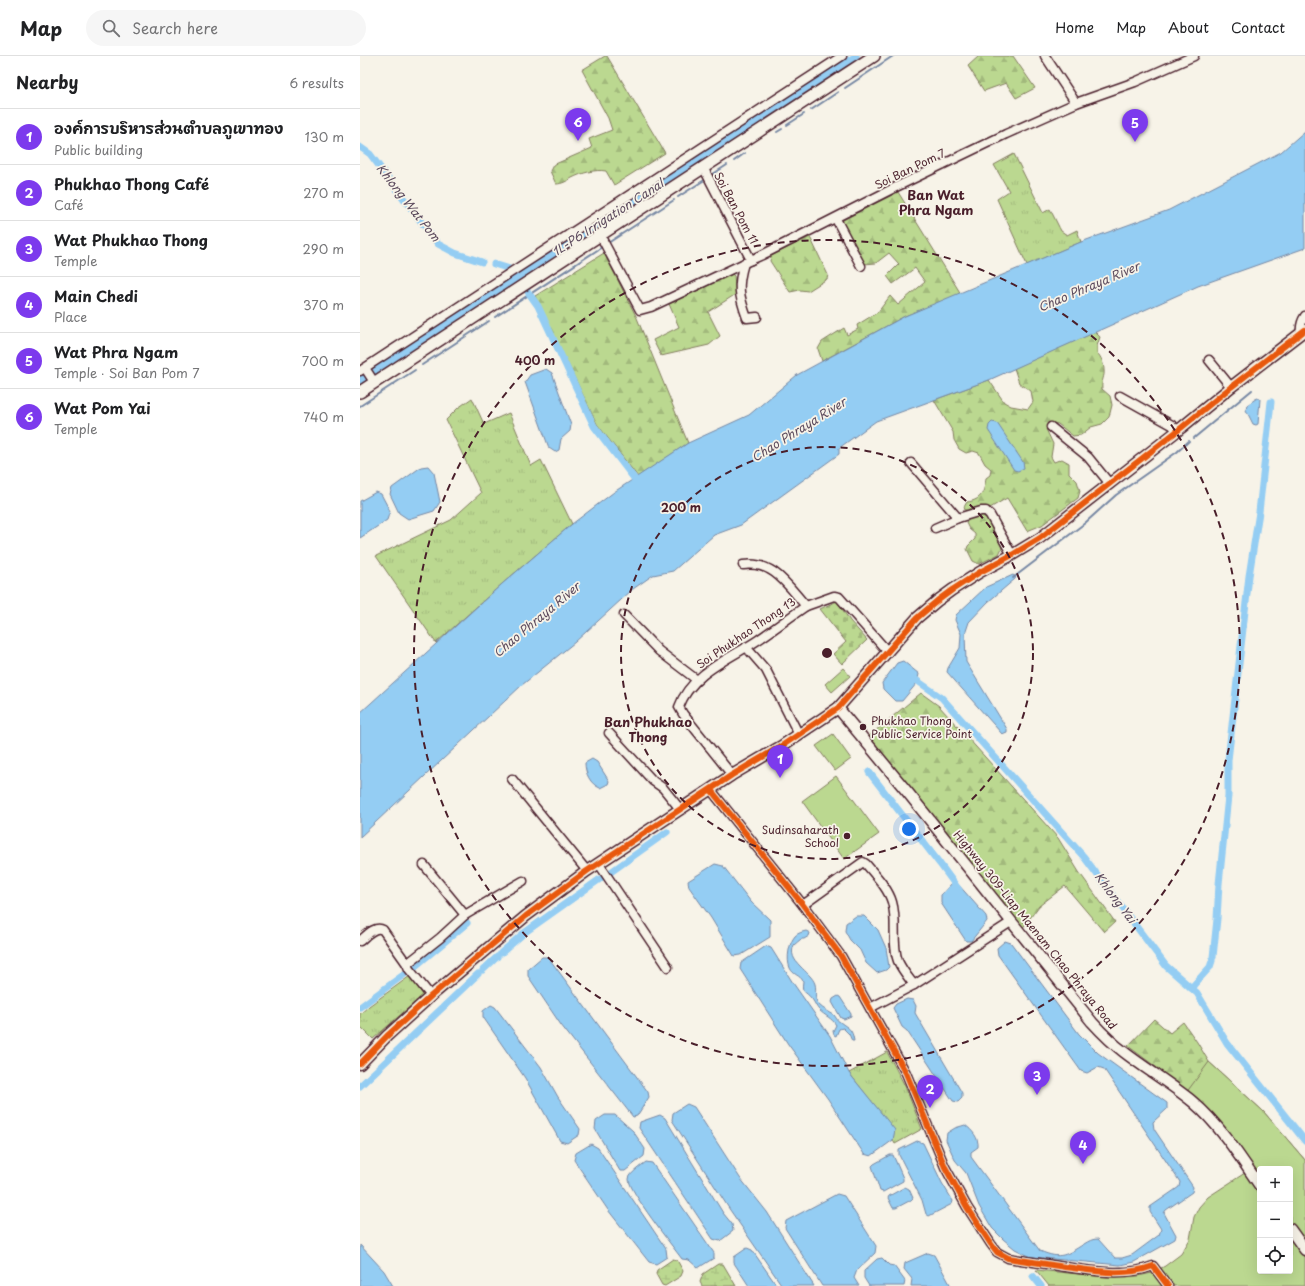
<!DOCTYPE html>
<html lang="en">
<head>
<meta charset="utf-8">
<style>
  :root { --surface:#fff; --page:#f6f6f6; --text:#202124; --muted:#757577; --line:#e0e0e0; --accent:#7c3aed }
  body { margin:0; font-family:"Playpen Sans","Playpen Sans Thai",sans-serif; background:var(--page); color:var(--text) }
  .controls { position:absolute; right:12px; bottom:12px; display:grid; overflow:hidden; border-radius:4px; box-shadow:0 4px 16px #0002 }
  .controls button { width:36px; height:36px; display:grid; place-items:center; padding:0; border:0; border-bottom:1px solid var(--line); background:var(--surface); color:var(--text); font:20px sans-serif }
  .you { position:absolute; left:549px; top:773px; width:14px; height:14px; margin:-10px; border:3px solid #fff; border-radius:50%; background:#1a73e8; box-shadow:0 0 0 6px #1a73e833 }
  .badge { display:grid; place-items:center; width:26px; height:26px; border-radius:50%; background:var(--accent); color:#fff; font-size:13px; font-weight:700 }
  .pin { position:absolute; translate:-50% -33px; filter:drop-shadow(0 1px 2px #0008) }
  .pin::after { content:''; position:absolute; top:21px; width:14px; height:12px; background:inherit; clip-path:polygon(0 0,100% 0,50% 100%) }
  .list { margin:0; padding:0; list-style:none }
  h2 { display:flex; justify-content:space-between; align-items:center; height:52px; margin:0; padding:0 16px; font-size:17px }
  h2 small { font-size:13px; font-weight:400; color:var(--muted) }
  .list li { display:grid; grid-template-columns:26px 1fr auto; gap:12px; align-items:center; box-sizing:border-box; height:56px; padding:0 16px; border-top:1px solid var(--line) }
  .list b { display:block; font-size:15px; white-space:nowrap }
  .list p { margin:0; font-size:13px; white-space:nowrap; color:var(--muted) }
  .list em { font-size:13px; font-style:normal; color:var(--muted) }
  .icon { flex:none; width:22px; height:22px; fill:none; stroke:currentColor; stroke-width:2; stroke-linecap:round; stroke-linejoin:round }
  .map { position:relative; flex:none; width:945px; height:1230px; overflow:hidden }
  header { display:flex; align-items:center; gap:24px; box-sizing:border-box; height:56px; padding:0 20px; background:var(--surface); border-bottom:1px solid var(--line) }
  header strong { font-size:19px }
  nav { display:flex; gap:22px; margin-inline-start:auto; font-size:14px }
  .search { width:280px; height:36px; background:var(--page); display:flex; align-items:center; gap:10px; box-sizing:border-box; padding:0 14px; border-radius:22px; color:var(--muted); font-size:15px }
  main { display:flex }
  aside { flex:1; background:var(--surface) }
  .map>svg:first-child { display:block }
</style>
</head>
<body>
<header>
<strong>Map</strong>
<div class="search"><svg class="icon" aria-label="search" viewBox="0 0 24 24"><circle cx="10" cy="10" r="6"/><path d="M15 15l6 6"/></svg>Search here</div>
<nav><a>Home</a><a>Map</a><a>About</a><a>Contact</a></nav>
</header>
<main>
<aside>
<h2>Nearby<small>6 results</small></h2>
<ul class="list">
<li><span class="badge">1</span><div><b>องค์การบริหารส่วนตำบลภูเขาทอง</b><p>Public building</p></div><em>130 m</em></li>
<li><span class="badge">2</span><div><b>Phukhao Thong Café</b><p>Café</p></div><em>270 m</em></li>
<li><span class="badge">3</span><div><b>Wat Phukhao Thong</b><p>Temple</p></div><em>290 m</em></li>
<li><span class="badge">4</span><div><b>Main Chedi</b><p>Place</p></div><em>370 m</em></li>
<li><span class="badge">5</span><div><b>Wat Phra Ngam</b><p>Temple · Soi Ban Pom 7</p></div><em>700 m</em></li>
<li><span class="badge">6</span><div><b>Wat Pom Yai</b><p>Temple</p></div><em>740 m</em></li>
</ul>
</aside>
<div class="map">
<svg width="945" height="1230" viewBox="0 0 945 1230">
  <defs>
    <pattern id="grass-tufts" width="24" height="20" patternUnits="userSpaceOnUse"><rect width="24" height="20" fill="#bbd890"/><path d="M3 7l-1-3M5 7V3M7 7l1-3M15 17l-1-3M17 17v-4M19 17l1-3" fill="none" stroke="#a2b97c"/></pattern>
    <pattern id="forest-firs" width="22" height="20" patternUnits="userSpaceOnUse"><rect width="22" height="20" fill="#bbd890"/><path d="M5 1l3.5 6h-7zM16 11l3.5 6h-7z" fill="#a2b97c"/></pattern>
    <pattern id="wetland-marsh" width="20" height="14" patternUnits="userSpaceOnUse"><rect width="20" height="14" fill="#bbd890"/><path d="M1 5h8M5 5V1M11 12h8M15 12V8" fill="none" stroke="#a2b97c"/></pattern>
    <pattern id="cemetery-stones" width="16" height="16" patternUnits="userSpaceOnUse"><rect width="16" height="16" fill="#bbd890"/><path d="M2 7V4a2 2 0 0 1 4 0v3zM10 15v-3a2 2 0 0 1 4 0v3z" fill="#a2b97c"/></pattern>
  </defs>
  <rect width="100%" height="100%" fill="#f7f3e8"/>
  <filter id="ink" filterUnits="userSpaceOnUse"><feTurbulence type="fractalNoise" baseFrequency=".025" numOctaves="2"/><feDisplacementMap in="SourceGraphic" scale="8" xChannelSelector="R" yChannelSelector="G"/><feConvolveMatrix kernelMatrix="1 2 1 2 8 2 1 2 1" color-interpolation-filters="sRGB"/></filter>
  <g filter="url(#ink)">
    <!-- grass -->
    <g fill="url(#grass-tufts)" stroke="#827c5e">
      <polygon points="654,98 683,157 690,153 701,175 707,179 717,174 721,186 667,209 637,143 649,135 634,109"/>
      <polygon points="112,342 124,368 149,357 171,410 181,404 212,468 142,528 76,587 16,500 91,464 121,437 86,364 98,352"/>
      <polygon points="50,920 63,939 13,983 0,970 0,958 9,950"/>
      <polygon points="527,996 545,1030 562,1073 535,1088 533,1084 534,1074 489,1017"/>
    </g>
    <!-- forest -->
    <g fill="url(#forest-firs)" stroke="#827c5e">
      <path d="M245 0H247L305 97 254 129 246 115C235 113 222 117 212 122 207 125 202 128 196 128L190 115 193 109 232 92 229 83 252 74 248 62 222 14Z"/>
      <polygon points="619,0 653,0 675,32 656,42 646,27 624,35 608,10"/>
      <polygon points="538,136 601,238 545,260 462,305 458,293 462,286 484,272 487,279 498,273 497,269 518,256 530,240 538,249 565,226 555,212 533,228 527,220 539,208 529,197 516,207 504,208 481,165"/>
      <polygon points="450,181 468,219 467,223 448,235 440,234 430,236 410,205 411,200"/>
      <polygon points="244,197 277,262 328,387 278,421 237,368 175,240"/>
      <polygon points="372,218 374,220 376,238 348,256 360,280 349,289 301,300 293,284 319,271 309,248"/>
      <path d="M735 276 740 281 737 290V297C741 300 744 309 744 314 745 321 741 324 742 333L750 340 752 349 749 361 742 368 731 371 721 379 713 380 698 368 692 367 686 373 693 388 691 401 694 406 702 403 709 407V417L717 425 720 435 718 442 682 469 667 475 647 442 630 452H623L609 455 605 454 604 451 607 446C622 444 624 436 626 422L630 419 631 413 625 408 619 397 613 395 606 397 599 393 594 384 593 376 574 344 629 324 644 346 651 350 668 353 673 346 671 335 659 327 654 312Z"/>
      <polygon points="622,459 629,464 642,492 639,498 619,508 613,505 607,493 608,490 615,483 615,478 609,473 606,467 609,463"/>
      <polygon points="561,637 579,650 698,782 719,816 755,866 744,876 705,830 679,850 662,873 509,680"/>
      <polygon points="794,963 810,977 823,966 837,986 849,1006 903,1055 945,1104 930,1113 900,1113 826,1037 796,1011 768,990"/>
    </g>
    <!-- wetland -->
    <g fill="url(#wetland-marsh)" stroke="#827c5e">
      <polygon points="313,1203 317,1204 323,1215 321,1220 305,1230 302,1229 296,1218 297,1214"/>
      <polygon points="358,1208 363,1208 376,1230 342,1230 340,1226 343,1218"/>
    </g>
    <!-- cemetery -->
    <polygon fill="url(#cemetery-stones)" stroke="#827c5e" points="477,545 490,565 507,584 482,608 473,598 486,586 460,553"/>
    <!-- park -->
    <g fill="#bbd890" stroke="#827c5e" fill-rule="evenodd">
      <polygon points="483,612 490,620 472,636 465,628"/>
      <polygon points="473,678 491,703 475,715 456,690"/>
      <polygon points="476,720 519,778 484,803 442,745"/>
      <path d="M849 1006 903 1055 945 1104V1230H689L676 1214 740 1220H778L792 1217 805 1210 821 1198 830 1183 834 1161 839 1151 848 1141 891 1113 826 1037ZM900 1113H930V1215H900Z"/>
    </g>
    <!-- water -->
    <g fill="#94cdf3" stroke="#7687a3">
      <polygon points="945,75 945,192 838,230 629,324 516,365 479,392 479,398 381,469 354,479 313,515 293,519 273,533 215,586 162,629 0,781 0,657 142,528 212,468 254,436 328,387 389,359 437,319 545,260 721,186 809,154 921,96"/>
      <polygon points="186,313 192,317 211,369 210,375 201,383 199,394 195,396 189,392 165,326 170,319"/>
      <polygon points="897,342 900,343 898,368 896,369 893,368 886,354 887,349"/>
      <polygon points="632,366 637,367 663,406 664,412 658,415 654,414 628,374 629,369"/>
      <polygon points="68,410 74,417 80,446 74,455 48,463 39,457 30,438 32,432 61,411"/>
      <polygon points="16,436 21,438 30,455 27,464 0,482 0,445"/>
      <polygon points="653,519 656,521 655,523 628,546 609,566 605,578 606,606 647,673 647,676 642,678 587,616 588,612 600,592 601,578 595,564 596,559 626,531"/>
      <polygon points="543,605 559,618 557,627 542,645 535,645 523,633 522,627 537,607"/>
      <path d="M232 703 237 706 249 725 248 728 240 732C230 728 225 717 225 707Z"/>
      <polygon points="355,808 363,810 391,846 410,864 410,881 381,899 374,900 351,862 329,831 328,825"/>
      <polygon points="597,827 626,860 627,865 611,885 606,885 581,847 581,839 591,828"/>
      <polygon points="496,860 504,860 518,874 526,892 529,911 526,914 517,917 506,907 500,894 490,884 485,875 486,867"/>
      <path d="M446 875 450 877 449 880 444 883H441C439 885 436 887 434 889 426 906 451 915 455 928 457 935 453 942 459 949 463 953 469 956 474 959 476 961 477 965 480 966 489 973 492 972 494 985H492L489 978 483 972 479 973 476 980 474 979 473 975 476 969C472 962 465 960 459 954 456 951 455 947 452 943 445 934 441 938 443 925 440 919 433 919 430 912 426 903 429 887 435 880 438 877 442 876 446 875Z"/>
      <path d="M645 885 651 887 719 978 738 997 807 1047V1053L793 1066 794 1073 833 1131 832 1136 806 1154 804 1157 816 1179 815 1183 774 1206 760 1209 671 1201 655 1193 643 1183 632 1172 619 1150 606 1117 595 1104 586 1084 587 1077 595 1072 605 1069C612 1074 619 1082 618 1091L611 1096V1101L680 1195C701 1204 706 1199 724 1188 729 1185 732 1183 738 1183L755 1202H762L772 1199 799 1179 801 1173 790 1156V1151L819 1131 820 1126 744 1013 738 1011 727 1017 721 1015 638 899 637 892Z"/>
      <polygon points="406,890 411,892 433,927 470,980 489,1017 535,1074 533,1084 511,1100 504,1098 468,1043 428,988 380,913 381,907"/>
      <polygon points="182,901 188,901 288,1036 289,1041 277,1060 273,1061 201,969 168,920 168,913"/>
      <polygon points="478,940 480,941 491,958 491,960 484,963 481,962 472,946 473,943"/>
      <polygon points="547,943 553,944 556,950 555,957 602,1037 602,1042 598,1046 593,1045 547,975 542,971 533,952 536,948"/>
      <polygon points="131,949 135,951 181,1011 198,1041 220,1073 219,1079 207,1087 200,1085 165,1022 123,961 123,955"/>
      <polygon points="327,1048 334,1051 380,1122 407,1156 454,1230 423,1230 421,1228 370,1154 312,1064 313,1057"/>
      <polygon points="245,1059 255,1059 273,1075 285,1093 284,1100 265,1115 260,1115 235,1073 236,1065"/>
      <polygon points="300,1059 305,1062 363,1157 372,1168 373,1175 360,1185 353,1183 279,1072 280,1066"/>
      <polygon points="557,1085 563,1087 582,1127 593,1145 592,1148 569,1160 566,1158 562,1144 539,1099 539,1094"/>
      <polygon points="231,1088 238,1092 306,1193 307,1201 296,1208 289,1206 248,1154 214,1104 216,1097"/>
      <polygon points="530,1099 533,1099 543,1122 543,1125 523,1136 520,1135 512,1110 514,1108"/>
      <path d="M286 1106 292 1107 354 1197V1202L338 1212 329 1204 322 1203C313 1191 268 1134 269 1123 269 1118 282 1109 286 1106Z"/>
      <polygon points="545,1131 549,1133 553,1142 551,1144 536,1152 533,1152 528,1142 529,1140"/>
      <polygon points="477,1138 484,1140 516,1190 515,1197 497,1214 494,1222 499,1230 462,1230 425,1172 426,1165"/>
      <polygon points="0,1189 24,1215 33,1230 0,1230"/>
      <polygon points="387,1192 392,1194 417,1230 389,1230 374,1207 374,1201"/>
      <polygon points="568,1197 574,1199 591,1230 551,1230 552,1223 544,1213 545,1207"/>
      <polygon points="522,1202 529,1209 534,1210 545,1225 544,1230 509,1230 504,1222 504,1215 517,1203"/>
    </g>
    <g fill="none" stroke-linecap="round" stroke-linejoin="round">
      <!-- stream -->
      <g stroke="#7687a3" stroke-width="2">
        <polyline points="485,32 533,0"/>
        <polyline points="451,54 478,36"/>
        <polyline points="427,69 444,58"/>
        <polyline points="417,76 422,73"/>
        <polyline points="374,105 385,97"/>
        <polyline points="350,120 367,109"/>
        <polyline points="318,141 346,123"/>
        <polyline points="248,187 314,144"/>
        <polyline points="135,261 242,191"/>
        <polyline points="62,309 129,265"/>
        <polyline points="0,350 55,314"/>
        <polyline points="834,382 892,334"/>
        <polyline points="653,522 725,467 756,439 817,396 829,385"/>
      </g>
      <!-- canal -->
      <g stroke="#94cdf3" stroke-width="7">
        <polyline points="0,91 10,98 78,188 95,197 122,206"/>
        <polyline points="134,208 150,213"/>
        <polyline points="168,236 178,250 234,370 280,430"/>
        <polyline points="0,324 496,0"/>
        <polyline points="549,619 582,642 724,801 806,910 837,937 867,987 945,1085"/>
        <polyline points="509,716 580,808 599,834"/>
        <polyline points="248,818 307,776"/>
        <polyline points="141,897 164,877 240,823"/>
        <polyline points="853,901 857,863 859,828 868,740 868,704 889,520 899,456 911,346"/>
        <polyline points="53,912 107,867"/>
        <polyline points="123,914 137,901"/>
        <polyline points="831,932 850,911 852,905"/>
        <polyline points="0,951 46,917"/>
        <polyline points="0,1030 118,918"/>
        <polyline points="673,1220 681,1230"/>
      </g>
      <!-- minor casing -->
      <g stroke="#4a1f2b" stroke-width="11">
        <g id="minor">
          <polyline points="685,0 716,47"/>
          <polyline points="343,111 391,204"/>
          <polyline points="476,163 501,210"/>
          <polyline points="210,178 219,193"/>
          <polyline points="240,179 280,254 291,251 391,204 402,199 536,131 646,78 716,47 775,26 834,0"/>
          <path d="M384 207C377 230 379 240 387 262L397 261"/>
          <path d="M941 277C940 270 941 266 945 260"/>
          <polyline points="849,304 871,331"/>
          <polyline points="5,312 14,326"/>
          <polyline points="0,315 482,0"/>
          <polyline points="760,340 812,369 818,375"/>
          <polyline points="691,371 728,401 750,428"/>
          <polyline points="551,407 598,462 621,455 626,455 630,459 652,499"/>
          <polyline points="575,472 598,462"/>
          <path d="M383 509C413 504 428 530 446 550L474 540 479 541 528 596"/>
          <polyline points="264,559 299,595 337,624"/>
          <polyline points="386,591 406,614 439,679"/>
          <polyline points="249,677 293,725 303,732 320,753"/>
          <path d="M372 719 323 658 319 651C331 617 371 602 398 584 414 573 430 561 446 550"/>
          <polyline points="152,723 227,815"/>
          <path d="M351 734 443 849 481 900 546 1017 585 1111 607 1151 631 1188 637 1196 648 1202C667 1205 686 1208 705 1211 735 1215 765 1221 793 1210L808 1230"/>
          <polyline points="239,808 308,911"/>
          <polyline points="64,809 105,859"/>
          <path d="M443 849 503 806 506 808C515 819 528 832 532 846 538 866 531 887 538 905 542 914 548 921 554 929"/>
          <path d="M0 885C6 880 15 869 23 874L47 908"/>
          <polyline points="71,940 49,913 47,908 80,882 105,859 163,825"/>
          <polyline points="510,952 554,929 651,866"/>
        </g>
      </g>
      <!-- tertiary casing -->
      <g stroke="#4a1f2b" stroke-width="13">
        <g id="tertiary">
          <path d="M478 652 549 738 732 966C742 977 752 987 764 996 786 1013 811 1028 833 1046 860 1069 880 1101 900 1130"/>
          <polyline points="0,1008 27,980 71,940 166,860 227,815 372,719 423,689 478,652 557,562 577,545 592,534 620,516 652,499 680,482 821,372 871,331 945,274"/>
          <polyline points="930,1173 945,1194"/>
        </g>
      </g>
      <!-- secondary casing -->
      <g stroke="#4a1f2b" stroke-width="14">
        <polyline id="secondary" points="0,336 514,0"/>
      </g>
      <!-- minor -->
      <use href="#minor" stroke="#f7f3e8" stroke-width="8"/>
      <!-- tertiary -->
      <use href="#tertiary" stroke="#f7f3e8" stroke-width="10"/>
      <!-- secondary -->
      <use href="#secondary" stroke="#f7f3e8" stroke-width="11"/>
      <!-- cycleway casing -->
      <g stroke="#f7f3e8" stroke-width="8">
        <g id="cycleway">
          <path d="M351 734 443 849 481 900 546 1017 585 1111 607 1151 631 1188 637 1196 648 1202C667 1205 686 1208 705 1211 735 1215 765 1221 793 1210L808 1230"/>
          <polyline points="0,1008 27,980 71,940 166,860 227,815 372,719 423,689 478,652 557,562 577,545 592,534 620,516 652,499 680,482 821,372 871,331 945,274"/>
        </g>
      </g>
      <!-- cycleway -->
      <use href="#cycleway" stroke="#e8590c" stroke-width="6"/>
    </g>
  </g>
  <!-- distance rings -->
  <g fill="none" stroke="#4a1f2b" stroke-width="2" stroke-dasharray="7 5">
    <circle cx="467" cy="597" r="206"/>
    <circle cx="467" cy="597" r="413"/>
  </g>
  <!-- markers -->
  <g fill="#4a1f2b" stroke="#f7f3e8" stroke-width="1.5">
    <circle cx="503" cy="671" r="4"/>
    <circle cx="487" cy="780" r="4"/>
  </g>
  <g text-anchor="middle" stroke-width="3.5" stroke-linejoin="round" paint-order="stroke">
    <!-- street labels -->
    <g font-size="11" fill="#4a1f2b" stroke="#f7f3e8">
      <text transform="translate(550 113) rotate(-26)" y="4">Soi Ban Pom 7</text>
      <text transform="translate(376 152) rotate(62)" y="4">Soi Ban Pom 11</text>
      <text transform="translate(386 577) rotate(-34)" y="4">Soi Phukhao Thong 13</text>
      <text transform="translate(675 874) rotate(51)" y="4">Highway 309-Liap Maenam Chao Phraya Road</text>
    </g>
    <!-- poi labels -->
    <g font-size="11" fill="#4a1f2b" stroke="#f7f3e8" text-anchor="start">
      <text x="511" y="669">Phukhao Thong<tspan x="511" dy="13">Public Service Point</tspan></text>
      <text x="479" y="778" text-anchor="end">Sudinsaharath<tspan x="479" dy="13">School</tspan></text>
    </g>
    <!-- water labels -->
    <g font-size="12" font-style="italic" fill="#5c4a5d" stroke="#f7f3e8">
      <text transform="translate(48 147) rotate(52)" y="4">Khlong Wat Pom</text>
      <text transform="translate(248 162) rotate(-33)" y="4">1L-P6 Irrigation Canal</text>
      <text transform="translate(729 231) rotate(-23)" y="4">Chao Phraya River</text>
      <text transform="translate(439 374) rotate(-32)" y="4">Chao Phraya River</text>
      <text transform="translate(177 564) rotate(-40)" y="4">Chao Phraya River</text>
      <text transform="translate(755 842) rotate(53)" y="4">Khlong Yai</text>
    </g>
    <!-- quarter labels -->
    <g font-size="13" font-weight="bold" fill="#4a1f2b" stroke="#f7f3e8">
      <text x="576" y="144">Ban Wat<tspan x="576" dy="15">Phra Ngam</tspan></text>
      <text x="288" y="671">Ban Phukhao<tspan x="288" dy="15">Thong</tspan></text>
    </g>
  </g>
  <circle cx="467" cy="597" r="6" fill="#4a1f2b" stroke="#f7f3e8" stroke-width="2"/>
  <g font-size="12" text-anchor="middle" font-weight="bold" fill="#4a1f2b" stroke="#f7f3e8" stroke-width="3.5" stroke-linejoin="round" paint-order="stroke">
    <text x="175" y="309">400 m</text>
    <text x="321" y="456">200 m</text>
  </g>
</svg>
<div class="controls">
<button>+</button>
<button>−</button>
<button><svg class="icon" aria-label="locate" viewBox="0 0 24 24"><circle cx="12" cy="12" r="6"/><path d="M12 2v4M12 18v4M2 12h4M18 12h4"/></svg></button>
</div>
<div class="you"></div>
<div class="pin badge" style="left:420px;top:722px">1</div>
<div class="pin badge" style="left:570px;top:1052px">2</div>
<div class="pin badge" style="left:677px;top:1039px">3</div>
<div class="pin badge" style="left:723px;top:1108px">4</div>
<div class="pin badge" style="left:775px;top:86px">5</div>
<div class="pin badge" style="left:218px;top:85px">6</div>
</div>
</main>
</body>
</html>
